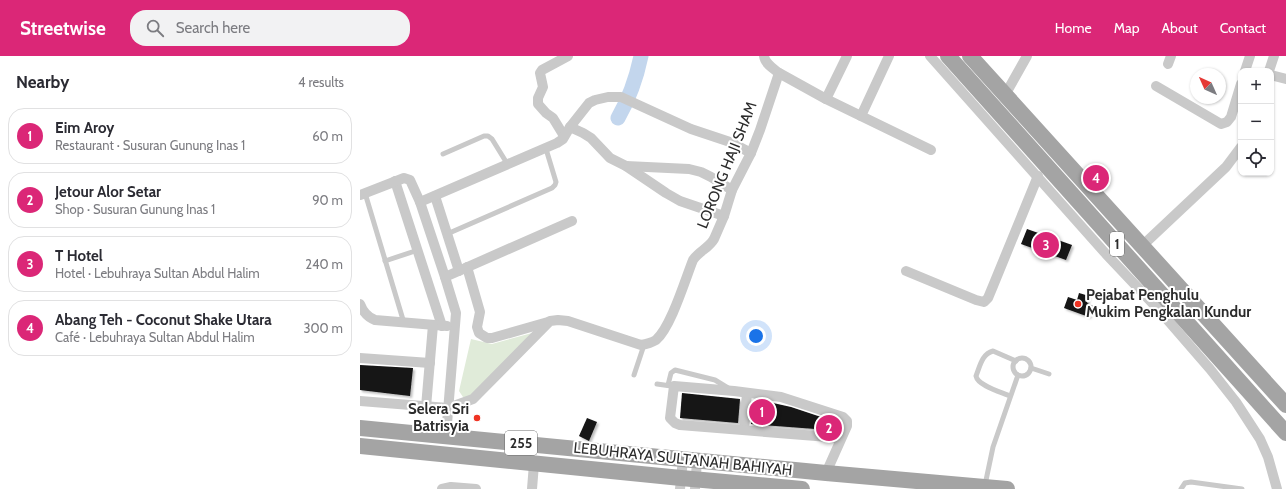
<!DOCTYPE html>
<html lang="en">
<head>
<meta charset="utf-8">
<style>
  :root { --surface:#fff; --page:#f2f2f3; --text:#2b2b33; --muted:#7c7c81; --line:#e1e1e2; --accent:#db2777 }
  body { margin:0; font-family:Cabin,sans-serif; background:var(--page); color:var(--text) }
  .controls { position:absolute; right:12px; top:12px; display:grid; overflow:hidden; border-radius:8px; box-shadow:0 1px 3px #0004 }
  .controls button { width:36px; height:36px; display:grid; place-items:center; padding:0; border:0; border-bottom:1px solid var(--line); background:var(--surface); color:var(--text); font:20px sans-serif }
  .compass { position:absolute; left:830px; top:12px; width:36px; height:36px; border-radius:50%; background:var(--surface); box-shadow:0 1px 3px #0004; rotate:315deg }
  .you { position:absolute; left:396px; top:280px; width:14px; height:14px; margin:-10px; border:3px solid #fff; border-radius:50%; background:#1a73e8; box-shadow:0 0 0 6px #1a73e833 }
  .badge { display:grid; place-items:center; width:26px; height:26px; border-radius:50%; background:var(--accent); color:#fff; font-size:13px; font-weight:700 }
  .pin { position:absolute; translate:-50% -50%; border:2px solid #fff; box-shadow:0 1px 4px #0006 }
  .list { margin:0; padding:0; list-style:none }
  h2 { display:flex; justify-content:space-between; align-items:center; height:52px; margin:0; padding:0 16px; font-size:17px }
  h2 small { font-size:13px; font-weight:400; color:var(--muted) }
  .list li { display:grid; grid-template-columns:26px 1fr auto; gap:12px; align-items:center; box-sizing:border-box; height:56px; margin:0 8px 8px; padding:0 8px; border:1px solid var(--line); border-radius:16px }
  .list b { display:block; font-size:15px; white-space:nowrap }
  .list p { margin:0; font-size:13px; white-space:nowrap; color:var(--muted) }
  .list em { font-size:13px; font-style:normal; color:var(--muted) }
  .icon { flex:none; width:22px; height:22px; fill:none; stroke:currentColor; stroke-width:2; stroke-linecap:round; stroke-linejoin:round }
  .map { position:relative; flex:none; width:926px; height:433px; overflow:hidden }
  header { display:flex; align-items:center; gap:24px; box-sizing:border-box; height:56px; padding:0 20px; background:var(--accent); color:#fff }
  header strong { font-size:19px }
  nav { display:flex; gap:22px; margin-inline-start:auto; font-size:14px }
  .search { width:280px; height:36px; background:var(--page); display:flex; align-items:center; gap:10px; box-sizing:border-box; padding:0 14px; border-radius:16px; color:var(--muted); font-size:15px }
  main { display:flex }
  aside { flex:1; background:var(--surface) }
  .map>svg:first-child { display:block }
</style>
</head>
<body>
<header>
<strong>Streetwise</strong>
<div class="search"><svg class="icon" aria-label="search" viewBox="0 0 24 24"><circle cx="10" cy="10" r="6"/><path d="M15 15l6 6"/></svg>Search here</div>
<nav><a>Home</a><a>Map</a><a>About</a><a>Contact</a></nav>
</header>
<main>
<aside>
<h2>Nearby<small>4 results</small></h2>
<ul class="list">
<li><span class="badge">1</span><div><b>Eim Aroy</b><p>Restaurant · Susuran Gunung Inas 1</p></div><em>60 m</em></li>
<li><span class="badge">2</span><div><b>Jetour Alor Setar</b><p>Shop · Susuran Gunung Inas 1</p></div><em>90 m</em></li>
<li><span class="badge">3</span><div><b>T Hotel</b><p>Hotel · Lebuhraya Sultan Abdul Halim</p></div><em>240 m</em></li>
<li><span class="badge">4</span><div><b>Abang Teh - Coconut Shake Utara</b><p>Café · Lebuhraya Sultan Abdul Halim</p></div><em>300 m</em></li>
</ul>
</aside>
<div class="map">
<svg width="926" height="433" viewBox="0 0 926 433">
  <defs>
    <filter id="shadow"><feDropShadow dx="2" dy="2" stdDeviation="1" flood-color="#0004"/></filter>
  </defs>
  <rect width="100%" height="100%" fill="#fff"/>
  <!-- green -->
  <polygon fill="#e0ebd9" points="172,277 112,341 103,341 99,335 111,283 132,288"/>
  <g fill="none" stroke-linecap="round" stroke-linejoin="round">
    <!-- river -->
    <path stroke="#c3d6ed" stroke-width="15" d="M258 62C270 41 276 24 281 0"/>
  </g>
  <!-- building -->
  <g fill="#131313" filter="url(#shadow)">
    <polygon points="667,173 712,189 706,204 661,188"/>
    <polygon points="719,237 729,240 727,247 733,250 729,261 704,252 708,241 717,244"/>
    <polygon points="0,309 53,312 50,340 0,334"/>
    <polygon points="322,337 380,343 378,367 320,362"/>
    <polygon points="393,344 413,347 431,351 473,365 469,374 391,368"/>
    <polygon points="227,362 237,366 229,385 219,380"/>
  </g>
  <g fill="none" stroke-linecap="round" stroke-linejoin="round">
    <!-- service -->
    <g stroke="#c9c9c9" stroke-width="5">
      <polyline points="83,98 124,80 128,80 132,83 148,109"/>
      <polyline points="5,137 44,267"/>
      <polyline points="87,178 192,132 195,129 196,126 186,93"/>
      <polyline points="25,205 58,194"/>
      <circle cx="662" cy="311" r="9"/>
      <polyline points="671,312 689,318"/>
      <polyline points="274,319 283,292 283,289"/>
      <polyline points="297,328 311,330"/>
      <polyline points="308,329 311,317 315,314 355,324 368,332"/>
      <path d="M650 340C641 336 618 330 616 320 620 310 622 298 633 295L656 305"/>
      <polyline points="625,429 633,391 658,319"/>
      <polyline points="821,433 825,427 831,426 882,433"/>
    </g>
    <!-- minor -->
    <g stroke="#c9c9c9" stroke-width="10">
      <polyline points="570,0 746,198 798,253 850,313 876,346 900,383 908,401 917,433"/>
      <polyline points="808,8 811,0"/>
      <polyline points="885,15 890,0"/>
      <polyline points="909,15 914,0"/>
      <polyline points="419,17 466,43 571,94"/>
      <polyline points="911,19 926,23"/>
      <polyline points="796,30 861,68 867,66 871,61 881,28"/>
      <polyline points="645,39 667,0"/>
      <polyline points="466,43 487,0"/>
      <polyline points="501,60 529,0"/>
      <polyline points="210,71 223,77 231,82 250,102 266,110 306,137 320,145 364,160"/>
      <polyline points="204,80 193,62 186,57 178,48 178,42 183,31 180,17 182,14 208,0"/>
      <polyline points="266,110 329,113 341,116 351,121 372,134"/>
      <polyline points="35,125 82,270"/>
      <polyline points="0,139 44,122 50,124 60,146 85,221 96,257 86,380"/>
      <polyline points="75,140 99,215"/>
      <polyline points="60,146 197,87 203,83 210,71 229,47 235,44 248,41 261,41 331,73 370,86 391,97"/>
      <polyline points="782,190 866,111 881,91"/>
      <polyline points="107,211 120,256 117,271 119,277 127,282 132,282 188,266"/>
      <polyline points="546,215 616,244 624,246 628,242 633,230 678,120"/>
      <polyline points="85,221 212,165"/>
      <path d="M0 248C3 256 7 261 15 264L87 270"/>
      <polyline points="0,302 70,307"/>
      <path d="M0 345 88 352 113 343 190 265 198 264 208 265 281 289C287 288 291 287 296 284 311 271 325 224 333 204 339 195 349 192 354 183L364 160 372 134 391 97 400 74 419 17C413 12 405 8 404 0"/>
      <polyline points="66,351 73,269"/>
      <polyline points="384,374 387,337"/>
      <polyline points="466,417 487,370 487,365 483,361 421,341 374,335 314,330 310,362 315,367 320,369 481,382"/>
      <polyline points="82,433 91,431 116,433"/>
      <polyline points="172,433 174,408"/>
      <polyline points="320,433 323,403"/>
      <polyline points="335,433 337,405"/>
    </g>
    <!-- primary -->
    <g stroke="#a4a4a4" stroke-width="16">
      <polyline points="588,0 926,377"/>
      <polyline points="610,0 926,349"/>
      <polyline points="0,372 466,417 647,433"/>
      <polyline points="0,390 321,422 442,433"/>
    </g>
  </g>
  <!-- markers -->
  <g fill="#ef3323" stroke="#fff" stroke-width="1.5">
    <circle cx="718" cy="248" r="4"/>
    <circle cx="117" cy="362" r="4"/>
  </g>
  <g text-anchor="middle" stroke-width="4" stroke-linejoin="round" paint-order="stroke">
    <!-- shield labels -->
    <g fill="#fff" stroke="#6b6b6b" stroke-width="1">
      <rect x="750" y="176" width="14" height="24" rx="3"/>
      <rect x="145" y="375" width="32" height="24" rx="3"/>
    </g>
    <g font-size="14" font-weight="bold" fill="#2c2c2c">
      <text x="757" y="193">1</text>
      <text x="161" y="392">255</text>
    </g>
    <!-- street labels -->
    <g font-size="15" fill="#2c2c2c" stroke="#fff">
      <text transform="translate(367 109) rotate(-68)" y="5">LORONG HAJI SHAM</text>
      <text transform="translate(323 403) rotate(6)" y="5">LEBUHRAYA SULTANAH BAHIYAH</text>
    </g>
    <!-- poi labels -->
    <g font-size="15" font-weight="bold" fill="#2c2c2c" stroke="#fff" text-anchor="start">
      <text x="726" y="244">Pejabat Penghulu<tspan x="726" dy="17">Mukim Pengkalan Kundur</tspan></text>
      <text x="109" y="358" text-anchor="end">Selera Sri<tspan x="109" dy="17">Batrisyia</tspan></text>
    </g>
  </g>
</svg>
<div class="controls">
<button>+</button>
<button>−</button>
<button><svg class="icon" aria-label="locate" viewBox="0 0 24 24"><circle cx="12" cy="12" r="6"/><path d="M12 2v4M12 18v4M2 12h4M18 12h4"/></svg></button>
</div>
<svg class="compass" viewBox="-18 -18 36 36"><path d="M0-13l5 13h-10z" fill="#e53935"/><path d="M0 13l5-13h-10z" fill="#7c7c81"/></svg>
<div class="you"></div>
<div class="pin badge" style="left:402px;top:356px">1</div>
<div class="pin badge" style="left:469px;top:372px">2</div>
<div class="pin badge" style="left:686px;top:189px">3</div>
<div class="pin badge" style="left:736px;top:122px">4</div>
</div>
</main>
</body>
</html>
